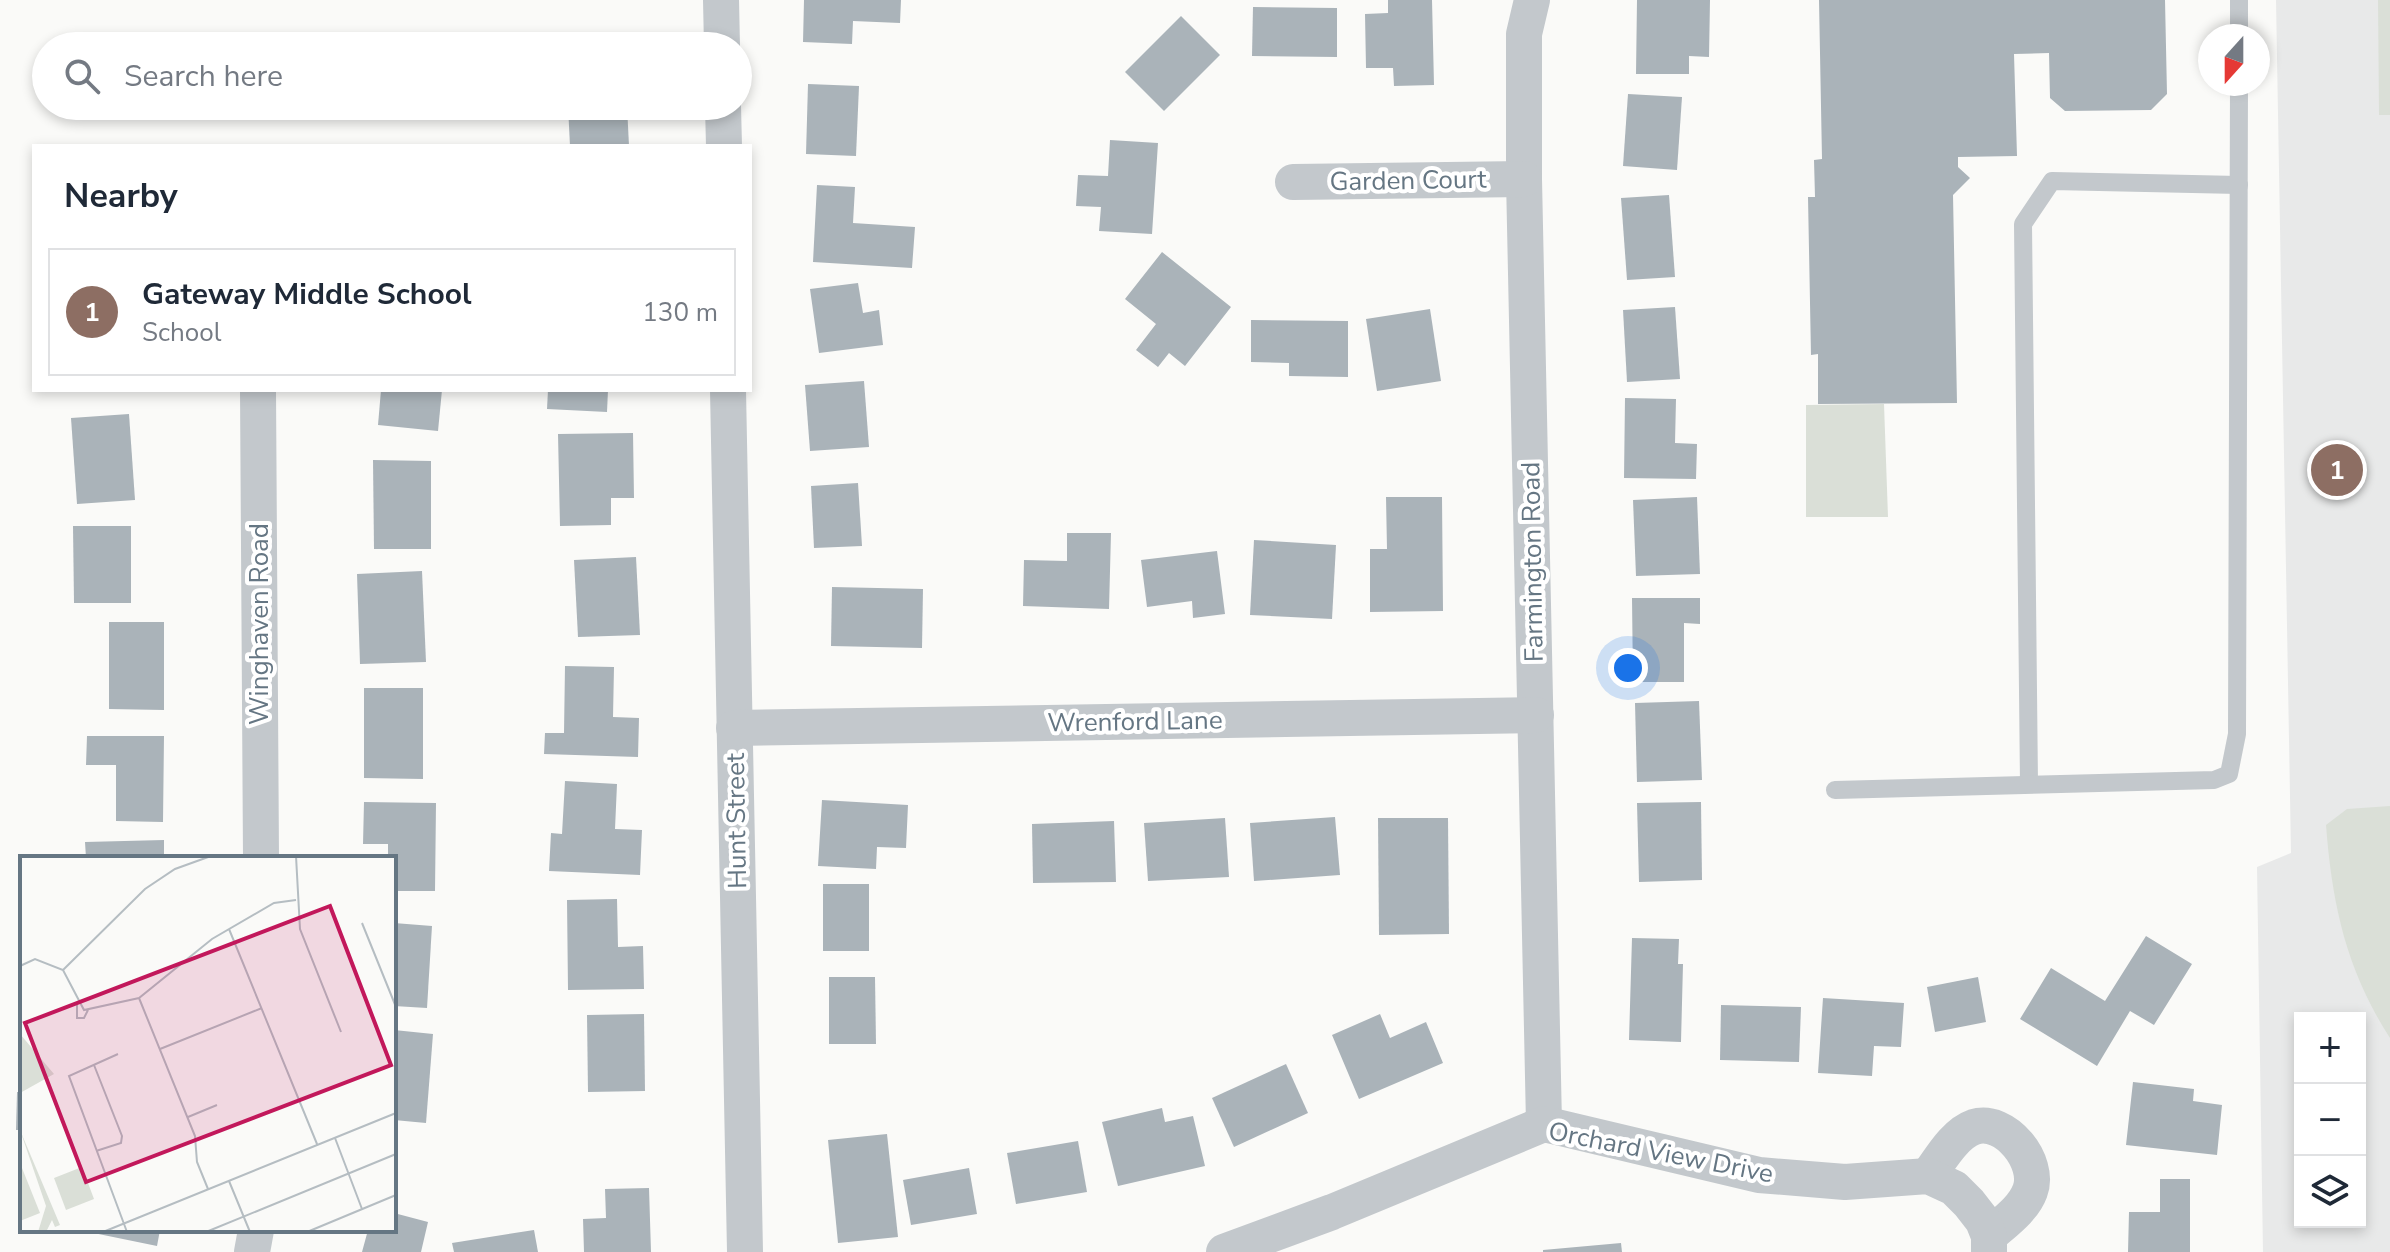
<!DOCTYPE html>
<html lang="en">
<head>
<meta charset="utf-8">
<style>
  :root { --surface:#fff; --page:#f2f2f3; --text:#1f2937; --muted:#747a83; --line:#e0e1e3; --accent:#b45309 }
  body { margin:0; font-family:"Nunito Sans",sans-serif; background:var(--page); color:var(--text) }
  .controls { position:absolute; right:24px; bottom:24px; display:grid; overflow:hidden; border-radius:0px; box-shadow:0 4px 12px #0003 }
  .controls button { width:72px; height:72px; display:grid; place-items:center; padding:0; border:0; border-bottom:2px solid var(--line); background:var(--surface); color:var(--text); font:40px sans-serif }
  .compass { position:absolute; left:2198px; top:24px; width:72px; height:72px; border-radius:50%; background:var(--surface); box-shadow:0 4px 12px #0003; rotate:201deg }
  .you { position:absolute; left:1628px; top:668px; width:28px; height:28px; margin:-20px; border:6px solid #fff; border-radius:50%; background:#1a73e8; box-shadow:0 0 0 12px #1a73e833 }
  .badge { display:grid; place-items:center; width:52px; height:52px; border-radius:50%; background:var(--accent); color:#fff; font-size:26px; font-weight:700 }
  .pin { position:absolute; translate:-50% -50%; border:4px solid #fff; box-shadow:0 2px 8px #0006 }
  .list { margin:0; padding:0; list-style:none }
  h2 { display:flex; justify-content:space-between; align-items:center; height:104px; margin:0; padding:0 32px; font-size:34px }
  h2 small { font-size:26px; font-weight:400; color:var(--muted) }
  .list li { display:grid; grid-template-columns:52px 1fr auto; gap:24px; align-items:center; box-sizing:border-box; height:128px; margin:0 16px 16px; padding:0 16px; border:2px solid var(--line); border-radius:0px }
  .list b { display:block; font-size:30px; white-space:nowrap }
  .list p { margin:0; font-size:26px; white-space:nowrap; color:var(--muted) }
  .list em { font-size:26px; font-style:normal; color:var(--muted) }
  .icon { flex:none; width:44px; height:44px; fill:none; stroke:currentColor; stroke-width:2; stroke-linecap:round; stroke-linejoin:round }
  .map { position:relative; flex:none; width:2390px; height:1252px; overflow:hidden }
  .search { position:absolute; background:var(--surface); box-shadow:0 4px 12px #0003; left:32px; top:32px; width:720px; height:88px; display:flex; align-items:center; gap:20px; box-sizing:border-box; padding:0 28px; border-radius:44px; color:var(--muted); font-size:30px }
  .panel { position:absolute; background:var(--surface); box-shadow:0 4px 12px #0003; left:32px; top:144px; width:720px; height:248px; border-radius:0px }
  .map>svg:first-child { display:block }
</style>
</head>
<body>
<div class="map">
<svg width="2390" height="1252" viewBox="0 0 2390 1252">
  <rect width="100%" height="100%" fill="#fafaf8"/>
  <!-- built -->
  <path fill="#e8e9e9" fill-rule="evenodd" d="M2276 0H2390V1252H2263L2257 867 2291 853ZM2300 1018H2360V1222H2300Z"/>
  <!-- green -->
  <g fill="#dadfd7">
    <polygon points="2378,0 2390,0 2390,115 2379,115"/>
    <polygon points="1884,404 1888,517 1806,517 1806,405"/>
    <path d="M2390 806V1038C2346 970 2332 904 2326 825L2347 809Z"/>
  </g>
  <!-- building -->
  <g fill="#aab3b9">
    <polygon points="804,0 901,0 900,23 853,21 852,44 803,42"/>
    <polygon points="1388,0 1432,0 1434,85 1394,86 1393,68 1366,68 1365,14 1388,13"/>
    <polygon points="1637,0 1710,0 1709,57 1689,56 1689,74 1636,74"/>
    <polygon points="1819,0 2165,0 2167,94 2151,110 2065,111 2050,98 2049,53 2014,54 2017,156 1958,157 1958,167 1970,178 1953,195 1957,403 1818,404 1818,354 1811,355 1808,197 1815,197 1814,160 1822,159"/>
    <polygon points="1253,7 1337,8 1337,57 1252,56"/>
    <polygon points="1181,16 1220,55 1164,111 1125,72"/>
    <polygon points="808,84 859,86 856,156 806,154"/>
    <polygon points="1628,94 1682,97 1677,170 1623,166"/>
    <polygon points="568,106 627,106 629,146 570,146"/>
    <polygon points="1110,140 1158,143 1152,234 1099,231 1101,207 1076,206 1078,175 1108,176"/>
    <polygon points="817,185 855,187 853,223 915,227 912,268 813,262"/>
    <polygon points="1669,195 1675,277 1627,280 1621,198"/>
    <polygon points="1162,252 1231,307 1185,366 1169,353 1158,367 1136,350 1156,324 1125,299"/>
    <polygon points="858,283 863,313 879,310 883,345 819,353 810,289"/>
    <polygon points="1675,307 1680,379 1627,382 1623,310"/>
    <polygon points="1430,309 1441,381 1377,391 1366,319"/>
    <polygon points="1251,320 1348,321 1348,377 1289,376 1289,363 1251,362"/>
    <polygon points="864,381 869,447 810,451 805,385"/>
    <polygon points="381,390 442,390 438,431 378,425"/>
    <polygon points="548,390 608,390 607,412 547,409"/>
    <polygon points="1625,398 1676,399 1675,443 1697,444 1696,479 1624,478"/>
    <polygon points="129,414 135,500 77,504 71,418"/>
    <polygon points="633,433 634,498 611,498 611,525 560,526 558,434"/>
    <polygon points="373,460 431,461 431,549 374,549"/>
    <polygon points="858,483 862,546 814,548 811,486"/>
    <polygon points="1386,497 1442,497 1443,611 1370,612 1370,549 1387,549"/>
    <polygon points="1697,497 1700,574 1636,576 1633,500"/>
    <polygon points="73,526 131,526 131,603 74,603"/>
    <polygon points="1067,533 1111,533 1109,609 1023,606 1024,560 1067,561"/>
    <polygon points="1254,540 1336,545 1332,619 1250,615"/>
    <polygon points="1217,551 1225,614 1193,618 1192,601 1147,607 1141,560"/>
    <polygon points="636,557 640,635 578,637 574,560"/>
    <polygon points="422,571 426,662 360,664 357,574"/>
    <polygon points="832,587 923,589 922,648 831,646"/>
    <polygon points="1632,598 1700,598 1700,624 1684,623 1684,682 1633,682"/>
    <polygon points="109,622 164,622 164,710 109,709"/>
    <polygon points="565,666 614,667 613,717 639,718 638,757 544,754 545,733 564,733"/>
    <polygon points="364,688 423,688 423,779 364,778"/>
    <polygon points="1699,701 1702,780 1637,782 1635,703"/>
    <polygon points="87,736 164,736 163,822 116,821 116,765 86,765"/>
    <polygon points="565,781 617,784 615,829 642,830 640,875 549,871 551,833 562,834"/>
    <polygon points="822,800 908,805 906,848 877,847 876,869 818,866"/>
    <polygon points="364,802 436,803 435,891 394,891 394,858 388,858 388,844 363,844"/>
    <polygon points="1701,802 1702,880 1639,882 1637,803"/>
    <polygon points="1335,817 1340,875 1254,881 1250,823"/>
    <polygon points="1225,818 1229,877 1148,881 1144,823"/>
    <polygon points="1378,818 1448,818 1449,934 1379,935"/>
    <polygon points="1114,821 1116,882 1033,883 1032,824"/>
    <polygon points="164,840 164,858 86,858 85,842"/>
    <rect x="823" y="884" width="46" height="67"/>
    <polygon points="617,899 618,947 643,946 644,989 568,990 567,900"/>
    <polygon points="394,923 432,926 427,1008 394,1006"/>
    <polygon points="2146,936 2192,964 2154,1025 2130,1011 2097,1066 2020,1019 2051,968 2105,1001"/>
    <polygon points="1632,938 1679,939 1678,964 1683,964 1681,1042 1629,1040"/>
    <polygon points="829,977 875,977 876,1044 829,1044"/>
    <polygon points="1978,977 1986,1022 1935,1032 1927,987"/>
    <polygon points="1823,998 1904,1003 1901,1047 1874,1046 1872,1076 1818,1073"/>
    <polygon points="1721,1005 1801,1007 1799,1062 1720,1060"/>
    <polygon points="644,1014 645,1091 588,1092 587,1015"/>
    <polygon points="1380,1014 1390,1038 1426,1022 1443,1063 1359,1099 1332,1035"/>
    <polygon points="394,1030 433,1034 426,1123 394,1120"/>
    <polygon points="1286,1064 1308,1113 1234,1147 1212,1098"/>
    <polygon points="2133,1082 2194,1089 2193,1101 2222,1105 2217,1155 2126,1145"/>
    <polygon points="17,1092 22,1092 22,1130 16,1130"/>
    <polygon points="1162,1108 1165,1122 1193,1116 1205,1166 1118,1186 1102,1122"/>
    <polygon points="887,1134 898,1237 838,1243 828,1140"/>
    <polygon points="1078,1141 1087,1192 1016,1204 1007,1153"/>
    <polygon points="969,1168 977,1214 911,1225 903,1180"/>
    <polygon points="2160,1179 2190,1179 2190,1252 2128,1252 2129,1212 2160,1212"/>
    <polygon points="649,1188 651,1252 584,1252 583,1219 606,1218 605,1189"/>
    <polygon points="394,1213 428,1222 421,1252 362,1252 368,1230 394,1230"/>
    <polygon points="79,1230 160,1230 157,1246"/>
    <polygon points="534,1230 538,1252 454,1252 452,1243"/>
    <polygon points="1621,1243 1622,1252 1543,1252 1543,1250"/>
  </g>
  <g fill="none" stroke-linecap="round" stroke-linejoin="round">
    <!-- lane -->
    <g stroke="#c3c8cc" stroke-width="18">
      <polyline points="2239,36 2239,0"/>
      <polyline points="2029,784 2023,224 2052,181 2239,185"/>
      <polyline points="1835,790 2214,780 2229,774 2237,734 2239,84"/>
    </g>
    <!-- street -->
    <g stroke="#c3c8cc" stroke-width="36">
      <polyline points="721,0 722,46"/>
      <polyline points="1532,0 1524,34 1524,179 1544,1124"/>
      <polyline points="723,106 724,146"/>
      <polyline points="1293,182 1524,179"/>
      <polyline points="258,390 261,858"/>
      <polyline points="728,390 745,1252"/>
      <polyline points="734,728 1536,715"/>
      <path d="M1928 1176C1940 1160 1954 1134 1974 1127 2005 1117 2041 1162 2030 1191 2023 1210 2003 1223 1989 1236"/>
      <polyline points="252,1252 256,1230"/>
      <polyline points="1224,1252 1332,1212 1544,1124 1759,1175 1845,1182 1928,1176 1954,1188 1969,1203 1983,1221 1989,1236 1989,1252"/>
    </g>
  </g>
  <g text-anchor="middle" stroke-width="8" stroke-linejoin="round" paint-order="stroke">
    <!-- street labels -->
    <g font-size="26" fill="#657683" stroke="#fff">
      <text transform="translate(1408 180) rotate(-1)" y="9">Garden Court</text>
      <text transform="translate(1532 562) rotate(-91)" y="9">Farmington Road</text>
      <text transform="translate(259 624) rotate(-90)" y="9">Winghaven Road</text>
      <text transform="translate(1135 721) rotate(-1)" y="9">Wrenford Lane</text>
      <text transform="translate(736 821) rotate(-91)" y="9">Hunt Street</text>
      <text transform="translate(1661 1152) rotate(11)" y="9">Orchard View Drive</text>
    </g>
  </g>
  <!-- overview -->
  <g transform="translate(20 856)">
    <rect width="376" height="376" fill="#fafaf8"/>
    <path d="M0 178 34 218 0 237ZM0 274 40 369 35 371 32 364 26 376H18L26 350ZM0 307 20 357 0 365ZM62 311 74 343 46 354 34 322Z" fill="#dadfd7"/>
    <path fill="none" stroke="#b5bdc2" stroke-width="2" d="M276 0 280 73 321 176M342 67 376 151M209 73 297 288M0 110 15 103 43 114 64 154 119 142 192 83 254 47 276 44M43 114 125 33 155 13 191 0M119 142 175 280 177 306 188 333M57 149V162H64L68 154M140 193 242 152M98 198 49 220 107 376M74 209 102 280 101 287 76 295M168 261 197 249M315 282 342 353M209 325 230 376M83 376 376 257M186 376 376 298M287 376 376 339"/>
    <path fill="#c2185b" fill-opacity="0.15" stroke="#c2185b" stroke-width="4" d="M310 50 371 209 66 326 5 167Z"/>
    <rect width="376" height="376" fill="none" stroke="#657683" stroke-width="4"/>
  </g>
</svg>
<div class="controls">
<button>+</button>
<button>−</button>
<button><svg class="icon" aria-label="layers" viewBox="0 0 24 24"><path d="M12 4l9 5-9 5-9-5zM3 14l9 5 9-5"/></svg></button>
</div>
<svg class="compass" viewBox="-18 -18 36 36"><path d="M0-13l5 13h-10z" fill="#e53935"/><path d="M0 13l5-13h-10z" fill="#747a83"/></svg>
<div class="you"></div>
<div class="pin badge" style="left:2337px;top:470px;background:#8d6e63">1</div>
<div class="search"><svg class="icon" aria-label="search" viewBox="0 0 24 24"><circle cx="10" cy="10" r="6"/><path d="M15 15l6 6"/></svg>Search here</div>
<section class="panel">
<h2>Nearby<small></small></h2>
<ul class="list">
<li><span class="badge" style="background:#8d6e63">1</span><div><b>Gateway Middle School</b><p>School</p></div><em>130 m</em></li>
</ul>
</section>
</div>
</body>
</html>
